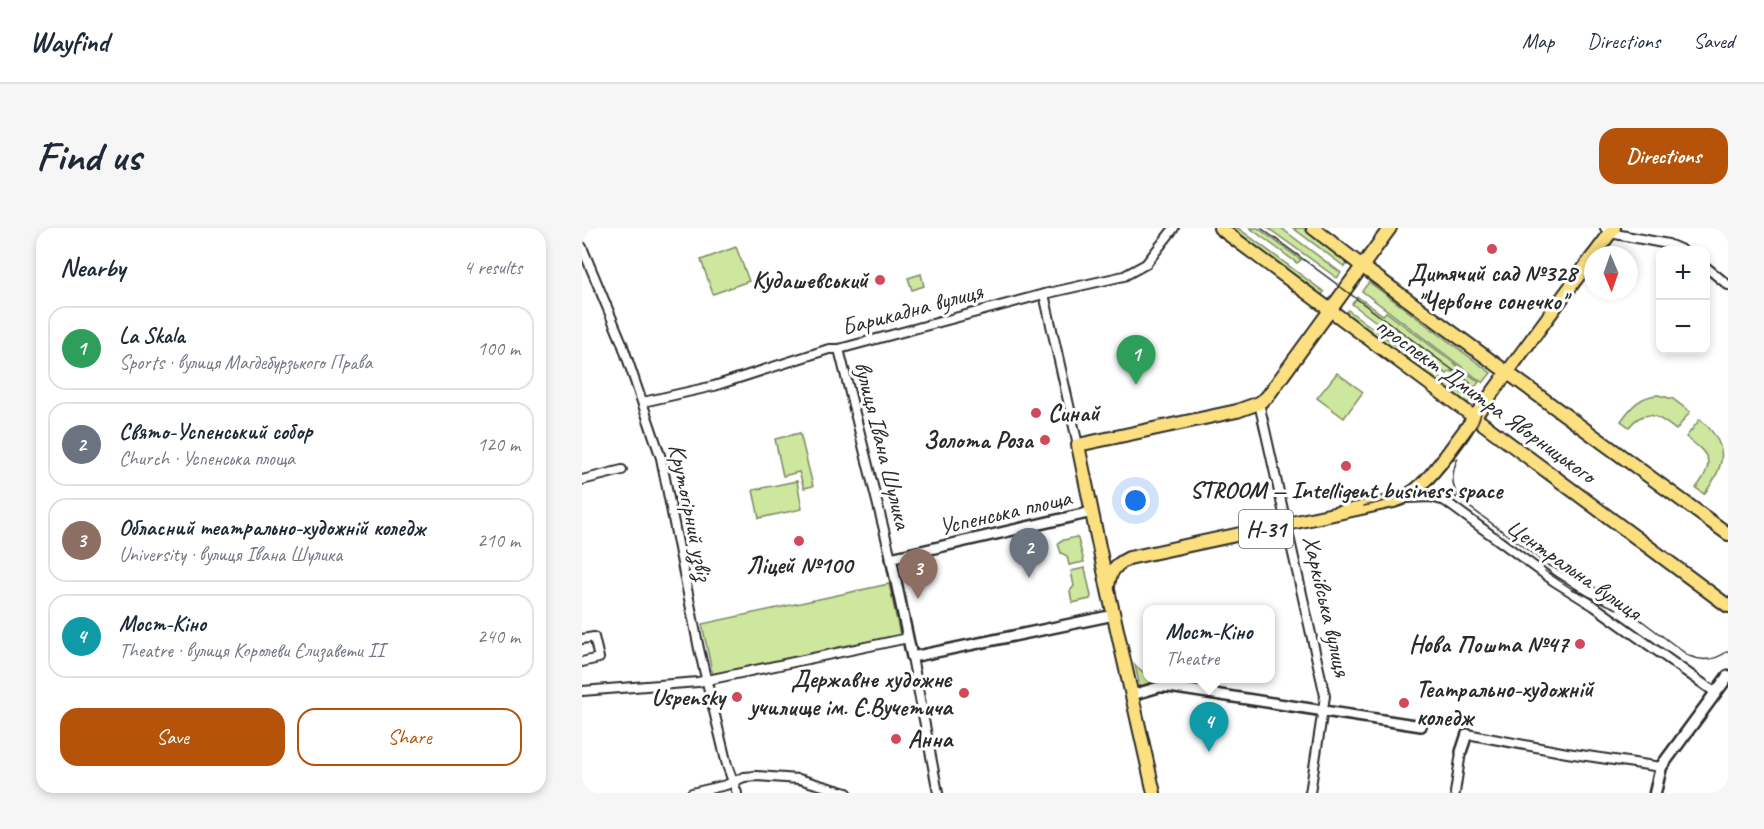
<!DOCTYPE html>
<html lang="en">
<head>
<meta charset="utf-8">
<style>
  :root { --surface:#fff; --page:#f6f6f7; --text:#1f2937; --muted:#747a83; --line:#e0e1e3; --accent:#b45309 }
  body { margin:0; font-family:Caveat,sans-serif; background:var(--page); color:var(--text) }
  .controls { position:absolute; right:18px; top:18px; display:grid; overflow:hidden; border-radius:12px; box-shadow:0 3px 9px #0003 }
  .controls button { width:54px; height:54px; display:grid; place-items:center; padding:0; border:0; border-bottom:2px solid var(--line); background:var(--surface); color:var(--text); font:30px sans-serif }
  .compass { position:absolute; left:1002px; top:18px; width:54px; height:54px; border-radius:50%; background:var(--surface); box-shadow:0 3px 9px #0003; rotate:178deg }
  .you { position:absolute; left:554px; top:273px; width:21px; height:21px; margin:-15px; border:4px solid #fff; border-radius:50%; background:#1a73e8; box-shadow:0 0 0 9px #1a73e833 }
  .badge { display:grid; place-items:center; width:39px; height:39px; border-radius:50%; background:var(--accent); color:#fff; font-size:20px; font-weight:700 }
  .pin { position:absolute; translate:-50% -50px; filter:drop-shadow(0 2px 3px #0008) }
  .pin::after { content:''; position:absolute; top:32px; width:21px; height:18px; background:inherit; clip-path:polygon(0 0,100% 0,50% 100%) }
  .popup { position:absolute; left:561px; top:377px; width:132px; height:78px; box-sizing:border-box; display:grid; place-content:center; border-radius:12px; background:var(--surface); filter:drop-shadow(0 2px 4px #0005); font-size:20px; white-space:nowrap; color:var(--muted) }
  .popup b { font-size:22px; color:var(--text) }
  .popup::after { content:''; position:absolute; left:50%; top:100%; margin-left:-12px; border:12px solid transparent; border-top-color:var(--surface) }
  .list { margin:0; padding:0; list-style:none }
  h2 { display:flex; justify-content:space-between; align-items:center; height:78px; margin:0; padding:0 24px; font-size:26px }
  h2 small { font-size:20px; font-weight:400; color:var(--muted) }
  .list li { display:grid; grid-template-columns:39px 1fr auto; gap:18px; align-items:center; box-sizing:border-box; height:84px; margin:0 12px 12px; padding:0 12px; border:2px solid var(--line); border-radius:18px }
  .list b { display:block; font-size:22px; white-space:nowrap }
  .list p { margin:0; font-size:20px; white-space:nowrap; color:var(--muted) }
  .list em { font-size:20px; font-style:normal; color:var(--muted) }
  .actions { display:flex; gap:12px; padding:18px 24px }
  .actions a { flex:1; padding:14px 0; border:2px solid var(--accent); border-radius:18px; text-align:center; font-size:21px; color:var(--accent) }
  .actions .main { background:var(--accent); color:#fff }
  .map { position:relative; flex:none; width:1146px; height:565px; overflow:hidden; border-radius:18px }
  header { display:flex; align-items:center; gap:36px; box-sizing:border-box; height:84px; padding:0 30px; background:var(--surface); border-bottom:2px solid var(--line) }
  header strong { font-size:28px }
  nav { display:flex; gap:33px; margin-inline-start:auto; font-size:21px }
  .intro { display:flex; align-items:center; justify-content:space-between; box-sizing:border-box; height:144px; padding:0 36px }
  h1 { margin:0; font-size:42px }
  .button { padding:15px 27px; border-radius:18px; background:var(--accent); color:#fff; font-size:21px; font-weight:700 }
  main { display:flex; gap:36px; padding:0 36px }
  aside { flex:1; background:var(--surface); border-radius:18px; box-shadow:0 3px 9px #0003 }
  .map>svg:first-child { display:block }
</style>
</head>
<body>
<header>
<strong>Wayfind</strong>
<nav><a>Map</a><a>Directions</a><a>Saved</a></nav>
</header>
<div class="intro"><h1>Find us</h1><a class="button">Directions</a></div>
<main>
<aside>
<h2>Nearby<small>4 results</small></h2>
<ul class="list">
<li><span class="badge" style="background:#2e9e5b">1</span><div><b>La Skala</b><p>Sports · вулиця Магдебурзького Права</p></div><em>100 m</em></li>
<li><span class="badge" style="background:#6b7280">2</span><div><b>Свято-Успенський собор</b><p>Church · Успенська площа</p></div><em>120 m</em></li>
<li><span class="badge" style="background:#8d6e63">3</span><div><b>Обласний театрально-художній коледж</b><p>University · вулиця Івана Шулика</p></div><em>210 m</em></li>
<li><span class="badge" style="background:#0f9aa8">4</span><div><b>Мост-Кіно</b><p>Theatre · вулиця Королеви Єлизавети ІІ</p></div><em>240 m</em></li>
</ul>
<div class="actions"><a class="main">Save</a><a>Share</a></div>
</aside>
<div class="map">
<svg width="1146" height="565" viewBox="0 0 1146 565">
  <rect width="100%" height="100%" fill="#fff"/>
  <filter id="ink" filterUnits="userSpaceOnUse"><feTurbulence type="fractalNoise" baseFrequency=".0167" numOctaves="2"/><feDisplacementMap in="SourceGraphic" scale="12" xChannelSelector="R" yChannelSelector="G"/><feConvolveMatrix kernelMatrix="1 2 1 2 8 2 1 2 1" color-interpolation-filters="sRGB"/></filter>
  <g filter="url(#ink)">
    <!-- green -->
    <g fill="#cde79e" stroke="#7c8964" stroke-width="1.5">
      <polygon points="648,0 656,0 742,64 739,68"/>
      <polygon points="668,0 676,0 719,32 715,35"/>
      <polygon points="686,0 699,0 759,45 755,50"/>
      <polygon points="711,0 721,0 767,34 763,39"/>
      <polygon points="154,19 167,53 131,66 119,32"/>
      <polygon points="339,46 342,58 330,62 326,50"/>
      <polygon points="787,54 909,145 901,155 780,63"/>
      <polygon points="776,69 801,87 804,84 897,154 892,161 869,143 865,146 770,76"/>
      <polygon points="766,82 889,172 885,176 763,86"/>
      <polygon points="755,145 781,164 762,190 735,170"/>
      <path d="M1076 167 1091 171 1108 184 1094 202C1077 189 1064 178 1047 199L1039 193C1049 179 1058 168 1076 167Z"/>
      <path d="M1118 191C1146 216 1146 235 1122 266L1114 260C1134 234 1128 227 1104 209Z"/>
      <polygon points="218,205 231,258 222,260 217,244 201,248 193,211"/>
      <polygon points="215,253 220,281 177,290 171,262"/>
      <polygon points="494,309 496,311 502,334 487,337 485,328 479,325 476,316 478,313"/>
      <polygon points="503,340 509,368 508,371 490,375 488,363 492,358 489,343"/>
      <polygon points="307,356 318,407 131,448 120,396"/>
      <polygon points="553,437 561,444 565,445 566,450 576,451 576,454 558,459"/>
    </g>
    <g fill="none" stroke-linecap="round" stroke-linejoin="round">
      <!-- minor casing -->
      <g stroke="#2b2b2b" stroke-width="12">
        <g id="minor">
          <polyline points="1023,0 1028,5 1086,16 1100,22"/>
          <polyline points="0,19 40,115 79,230 117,421 145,537 155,565"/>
          <polyline points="1124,39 1146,57"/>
          <polyline points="462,66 496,217"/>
          <polyline points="257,121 309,330"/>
          <polyline points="61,174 132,158 247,121 257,121 462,66 542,48 564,36 592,0"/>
          <polyline points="677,175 743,468 728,565"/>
          <polyline points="0,252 40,242"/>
          <polyline points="825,270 849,269 863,273 972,353 1012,378 1134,465"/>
          <polyline points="0,411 12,409 17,430 0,434"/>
          <polyline points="330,429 356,565"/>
          <polyline points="0,463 116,454 326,410"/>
          <polyline points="885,506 985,525 1079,539"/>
          <polyline points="110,565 144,557 162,549 175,548 217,551 265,565"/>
          <polyline points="873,565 879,524"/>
        </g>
      </g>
      <!-- tertiary casing -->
      <g stroke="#2b2b2b" stroke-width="14">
        <g id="tertiary">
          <polyline points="510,284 309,330 330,429 532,387"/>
          <polyline points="550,467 577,459 587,459 839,498"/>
          <polyline points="879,524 885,506"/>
        </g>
      </g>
      <!-- secondary casing -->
      <g stroke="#2b2b2b" stroke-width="15">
        <polyline id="secondary" points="1073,565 1079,539 1146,448"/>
      </g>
      <!-- primary casing -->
      <g stroke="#2b2b2b" stroke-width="16">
        <g id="primary">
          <polyline points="638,0 1146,378"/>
          <polyline points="731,0 789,45 1146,306"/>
          <polyline points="1012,27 1032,0"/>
          <path d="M526 358C528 343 533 337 547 330L812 273C835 267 849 247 863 229L1011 28"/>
          <polyline points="572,565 526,362 496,217 655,183 677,175 685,169 808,0"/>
        </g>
      </g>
      <!-- minor -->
      <use href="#minor" stroke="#fff" stroke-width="8"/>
      <!-- tertiary -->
      <use href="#tertiary" stroke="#fff" stroke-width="9"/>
      <!-- secondary -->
      <use href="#secondary" stroke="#fff" stroke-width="10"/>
      <!-- primary -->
      <use href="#primary" stroke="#fce080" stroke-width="12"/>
      <!-- tram -->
      <g stroke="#2b2b2b" stroke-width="1.5">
        <path d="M679 0 887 154C896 162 901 172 899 184 897 203 854 256 837 265"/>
        <path d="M876 230C869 245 868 259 879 272"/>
        <path d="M782 278C810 272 846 259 874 269L966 337 1020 363 1107 428C1121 434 1134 432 1146 423"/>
        <polyline points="963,343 990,361 1035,381"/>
      </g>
    </g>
  </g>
  <!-- markers -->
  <g fill="#d1495b" stroke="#fff" stroke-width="2">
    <circle cx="910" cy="21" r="6"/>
    <circle cx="298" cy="52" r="6"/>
    <circle cx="454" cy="185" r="6"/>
    <circle cx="463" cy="212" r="6"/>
    <circle cx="764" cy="238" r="6"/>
    <circle cx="217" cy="313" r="6"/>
    <circle cx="998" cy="416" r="6"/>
    <circle cx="382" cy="465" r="6"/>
    <circle cx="155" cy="469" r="6"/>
    <circle cx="822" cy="475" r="6"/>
    <circle cx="314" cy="511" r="6"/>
  </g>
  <g text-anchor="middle" stroke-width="6" stroke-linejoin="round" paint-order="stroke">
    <!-- shield labels -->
    <rect fill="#fff" stroke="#6b6b6b" stroke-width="1.5" x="657" y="282" width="54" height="38" rx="4.5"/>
    <g font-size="22" font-weight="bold" fill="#2b2b2b">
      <text x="684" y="309">Н-31</text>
    </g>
    <!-- poi labels -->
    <g font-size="24" font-weight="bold" fill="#2b2b2b" stroke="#fff" text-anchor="end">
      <text x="910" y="53" text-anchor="middle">Дитячий сад №328<tspan x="910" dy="28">"Червоне сонечко"</tspan></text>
      <text x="286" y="60">Кудашевський</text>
      <text x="466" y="193" text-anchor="start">Синай</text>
      <text x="451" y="220">Золота Роза</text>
      <text x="764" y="270" text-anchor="middle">STROOM — Intelligent business space</text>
      <text x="217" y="345" text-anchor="middle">Ліцей №100</text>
      <text x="986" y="424">Нова Пошта №47</text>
      <text x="370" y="459">Державне художнє<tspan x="370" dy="28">училище ім. Є.Вучетича</tspan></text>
      <text x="834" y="469" text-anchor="start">Театрально-художній<tspan x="834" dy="28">коледж</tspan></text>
      <text x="143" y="477">Uspensky</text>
      <text x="326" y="519" text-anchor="start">Анна</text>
    </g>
    <!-- street labels -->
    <g font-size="24" fill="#2b2b2b" stroke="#fff">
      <text transform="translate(330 81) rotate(-15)" y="8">Барикадна вулиця</text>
      <text transform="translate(904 172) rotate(36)" y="8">проспект Дмитра Яворницького</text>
      <text transform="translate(301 217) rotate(76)" y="8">вулиця Івана Шулика</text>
      <text transform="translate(109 284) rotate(78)" y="8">Крутогірний узвіз</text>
      <text transform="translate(423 284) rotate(-13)" y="8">Успенська площа</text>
      <text transform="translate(992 341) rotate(35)" y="8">Центральна вулиця</text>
      <text transform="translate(745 378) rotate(77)" y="8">Харківська вулиця</text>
    </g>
  </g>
</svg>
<div class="controls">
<button>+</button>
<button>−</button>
</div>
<svg class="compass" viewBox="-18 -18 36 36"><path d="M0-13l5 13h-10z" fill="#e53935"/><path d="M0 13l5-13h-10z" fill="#747a83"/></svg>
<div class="you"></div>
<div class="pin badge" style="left:554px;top:157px;background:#2e9e5b">1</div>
<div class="pin badge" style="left:447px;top:350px;background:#6b7280">2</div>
<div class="pin badge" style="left:336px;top:371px;background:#8d6e63">3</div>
<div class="pin badge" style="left:627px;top:524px;background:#0f9aa8">4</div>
<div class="popup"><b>Мост-Кіно</b>Theatre</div>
</div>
</main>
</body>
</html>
